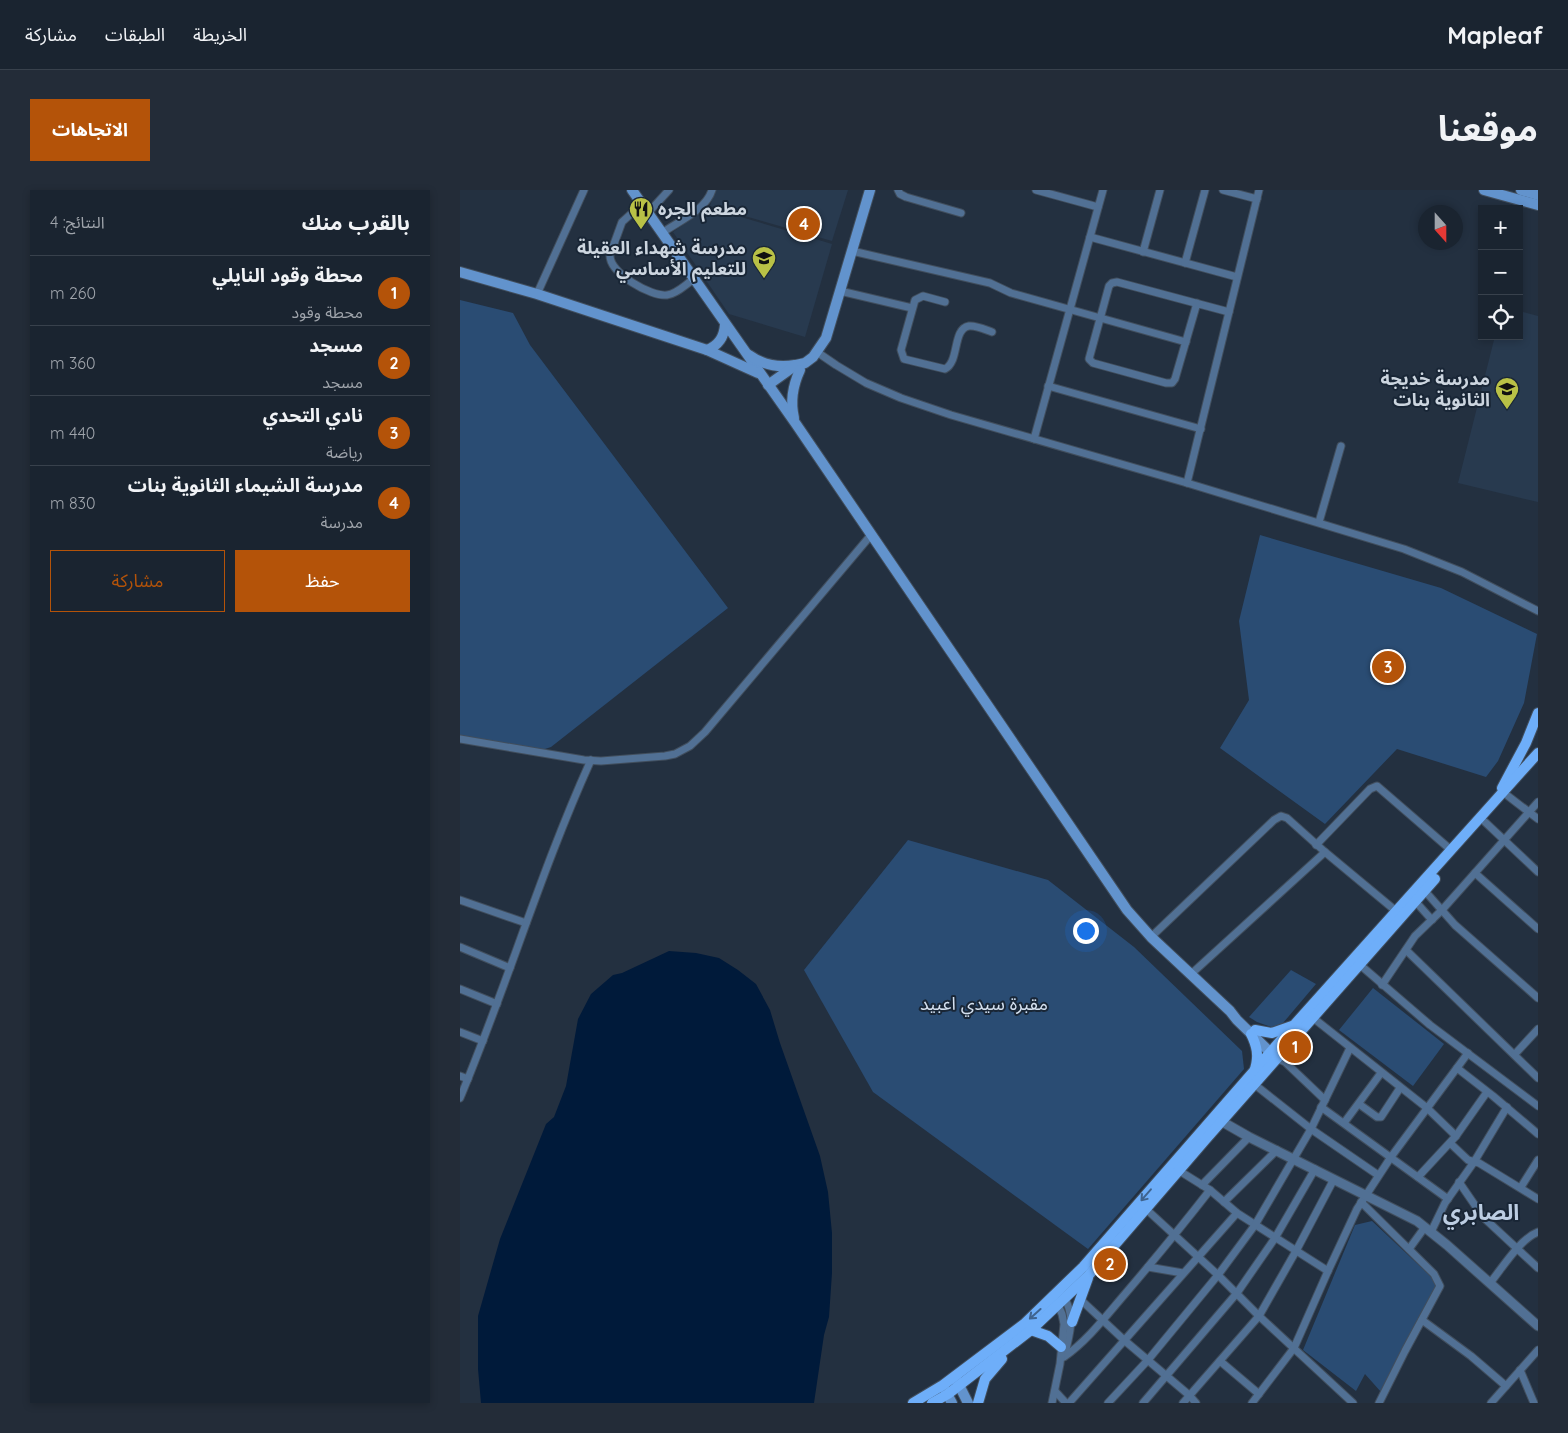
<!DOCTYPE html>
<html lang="ar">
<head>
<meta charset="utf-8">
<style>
  :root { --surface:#1a2430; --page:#232c38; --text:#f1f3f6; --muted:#9fa4ab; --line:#38414c; --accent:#b45309 }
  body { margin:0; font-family:Quicksand,"Noto Sans Arabic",sans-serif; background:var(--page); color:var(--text); direction:rtl }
  .controls { position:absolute; right:15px; top:15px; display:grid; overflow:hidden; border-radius:0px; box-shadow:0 2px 8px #0003 }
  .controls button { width:45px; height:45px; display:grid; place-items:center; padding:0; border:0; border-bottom:1px solid var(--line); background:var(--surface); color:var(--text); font:25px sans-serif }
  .compass { position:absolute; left:958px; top:15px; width:45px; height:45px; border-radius:50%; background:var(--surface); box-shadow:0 2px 8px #0003; rotate:159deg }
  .you { position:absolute; left:625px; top:740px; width:18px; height:18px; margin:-12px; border:4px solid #fff; border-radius:50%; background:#1a73e8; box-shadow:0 0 0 8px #1a73e833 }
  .badge { display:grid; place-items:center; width:32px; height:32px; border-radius:50%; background:var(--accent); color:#fff; font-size:16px; font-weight:700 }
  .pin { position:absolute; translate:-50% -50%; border:2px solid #fff; box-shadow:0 1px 5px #0006 }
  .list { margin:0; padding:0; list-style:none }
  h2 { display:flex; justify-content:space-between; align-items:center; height:65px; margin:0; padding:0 20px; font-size:21px }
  h2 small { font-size:16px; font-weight:400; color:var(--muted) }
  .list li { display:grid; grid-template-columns:32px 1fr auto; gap:15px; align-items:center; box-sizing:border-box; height:70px; padding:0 20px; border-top:1px solid var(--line) }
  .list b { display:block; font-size:19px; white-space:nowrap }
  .list p { margin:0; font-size:16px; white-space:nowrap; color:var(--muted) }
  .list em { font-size:16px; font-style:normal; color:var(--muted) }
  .actions { display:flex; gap:10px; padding:15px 20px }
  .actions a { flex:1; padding:11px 0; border:1px solid var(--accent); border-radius:0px; text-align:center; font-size:18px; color:var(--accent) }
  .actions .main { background:var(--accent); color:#fff }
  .icon { flex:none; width:28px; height:28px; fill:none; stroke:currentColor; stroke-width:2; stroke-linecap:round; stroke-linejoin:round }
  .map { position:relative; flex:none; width:1078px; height:1213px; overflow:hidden; direction:ltr; border-radius:0px }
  header { display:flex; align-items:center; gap:30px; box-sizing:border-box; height:70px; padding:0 25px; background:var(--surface); border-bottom:1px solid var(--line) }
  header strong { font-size:24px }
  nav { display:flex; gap:28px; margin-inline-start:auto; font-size:18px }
  .intro { display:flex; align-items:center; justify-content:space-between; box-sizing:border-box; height:120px; padding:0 30px }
  h1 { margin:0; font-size:35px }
  .button { padding:12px 22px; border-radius:0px; background:var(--accent); color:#fff; font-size:18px; font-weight:700 }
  main { display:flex; gap:30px; padding:0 30px }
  aside { flex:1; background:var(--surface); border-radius:0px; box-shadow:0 2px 8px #0003 }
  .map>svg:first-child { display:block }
</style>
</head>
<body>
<header>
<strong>Mapleaf</strong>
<nav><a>الخريطة</a><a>الطبقات</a><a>مشاركة</a></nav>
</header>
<div class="intro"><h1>موقعنا</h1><a class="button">الاتجاهات</a></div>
<main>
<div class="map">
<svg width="1078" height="1213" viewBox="0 0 1078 1213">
  <rect width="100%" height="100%" fill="#233040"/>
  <!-- built -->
  <g fill="#283a4f">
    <polygon points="255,0 388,0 372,51 250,16"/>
    <polygon points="247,17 372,54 345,147 269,124 213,42"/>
    <polygon points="1059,121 1078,126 1078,312 998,293 1035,146 1059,146"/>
  </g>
  <!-- green -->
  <g fill="#2a4c73">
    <polygon points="0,110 53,123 70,155 268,418 91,557 82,560 0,545"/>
    <polygon points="800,345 981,398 1077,444 1064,513 1038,571 1026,587 937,559 865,634 760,558 789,510 779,431"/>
    <polygon points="448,650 588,690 674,757 782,861 784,879 628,1059 413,902 344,780"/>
    <polygon points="831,780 856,794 823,833 814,838 797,832 789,827"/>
    <polygon points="913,798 984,854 953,896 879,840"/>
    <polygon points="912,1031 980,1095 921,1202 905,1184 896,1201 843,1160 895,1035"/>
  </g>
  <!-- water -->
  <polygon fill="#001a3a" points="209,761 236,763 259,768 278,780 296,794 310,820 320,853 360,966 368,1002 372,1043 372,1083 369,1127 364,1145 354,1213 21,1213 18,1179 18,1126 40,1049 86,934 94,927 106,896 118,829 131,804 153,785 162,783"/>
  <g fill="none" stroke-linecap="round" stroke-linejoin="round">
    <!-- minor casing -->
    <g stroke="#414e5d" stroke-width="9">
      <g id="minor">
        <polyline points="438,0 440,4 446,7 501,23"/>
        <polyline points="576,0 638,17"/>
        <polyline points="763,0 797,9"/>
        <path d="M182 14 162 32 150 65C149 83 191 107 207 105 217 104 226 94 234 89"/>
        <polyline points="188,23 209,0"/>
        <path d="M202 43C219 31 246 20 252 0"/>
        <polyline points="630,47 777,87"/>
        <polyline points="392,61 530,93 551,103 726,152"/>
        <polyline points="683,62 700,0"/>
        <polyline points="725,73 745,0"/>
        <polyline points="380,101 452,118"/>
        <polyline points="77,104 124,0"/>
        <path d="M485 112 463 106 455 110 441 160 444 169 485 179C500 171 492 139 509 136 516 135 526 140 532 142"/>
        <polyline points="737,113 715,189 712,193 706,193 633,173 629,169 649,96 652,93 657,92 769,122"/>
        <polyline points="357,162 376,175 406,193 441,208 491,225 727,293 944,359 1002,382 1078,421"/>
        <polyline points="588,196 741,239"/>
        <polyline points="574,249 643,0"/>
        <polyline points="727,293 799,0"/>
        <polyline points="859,332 881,256"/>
        <polyline points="0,549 124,570 141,571 205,566 215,564 230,556 245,542 411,345"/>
        <polyline points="1048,606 1078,629"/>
        <polyline points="1025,632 1078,682"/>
        <polyline points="856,655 910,599 917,596 991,660"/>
        <polyline points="1015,683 1078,739"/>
        <polyline points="964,700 995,735 1078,808"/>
        <polyline points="0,710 66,733"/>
        <polyline points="955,711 972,730"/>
        <polyline points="691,747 814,630 821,626 827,628 865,662 936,721"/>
        <polyline points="0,757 50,778"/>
        <polyline points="946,760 1078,888"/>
        <polyline points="899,774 970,835 1078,916"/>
        <polyline points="730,785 865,662"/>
        <polyline points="922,795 955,746 982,720 1078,612"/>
        <polyline points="0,799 37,814"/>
        <polyline points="852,827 967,918 996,946"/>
        <polyline points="0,842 23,851"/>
        <polyline points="1055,864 1078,839"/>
        <polyline points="816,868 825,872 865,910"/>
        <polyline points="997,878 1033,906 1078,944"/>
        <polyline points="0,886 8,889"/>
        <polyline points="794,894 851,939 918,985"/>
        <path d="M0 908C47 796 81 680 131 570"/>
        <polyline points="899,914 917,927 921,927 940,898"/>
        <polyline points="861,917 988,1009"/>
        <polyline points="884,933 921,883"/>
        <polyline points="990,953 1008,970 1019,973 1078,1009"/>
        <polyline points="718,980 750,1000 777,1023 868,1081"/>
        <polyline points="958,987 996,946 1027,902"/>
        <polyline points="999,992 1023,1027 1078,1078"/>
        <polyline points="742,995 789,947"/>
        <polyline points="1061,997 1078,970"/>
        <polyline points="764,1012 817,960"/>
        <polyline points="901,1012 974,1084 980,1096 945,1161 919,1213"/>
        <polyline points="686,1019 758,1085 799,1126 893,1213"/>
        <polyline points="971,1042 985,1013 1014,972 1047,917"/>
        <polyline points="949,1059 965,1037"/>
        <polyline points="688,1077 723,1083"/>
        <path d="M1030 1093C1043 1077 1060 1049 1078 1042"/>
        <path d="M603 1105C616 1127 610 1141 605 1164"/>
        <polyline points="621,1110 664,1150 729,1205 736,1213"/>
        <polyline points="962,1130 1011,1166 1046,1196"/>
        <path d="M604 1167C628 1150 646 1126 665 1104 694 1070 722 1036 750 1000"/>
        <polyline points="760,1171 799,1204"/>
        <polyline points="1060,1180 1074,1213"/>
        <polyline points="595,1201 606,1213"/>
        <polyline points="592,1213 600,1174 604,1134 602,1124 596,1111"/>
        <polyline points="609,1213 777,1023"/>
        <polyline points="648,1213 688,1170 758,1085 795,1035 851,939 890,858"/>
        <polyline points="683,1213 777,1103 815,1048 855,979"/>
        <polyline points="723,1213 799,1126 836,1061 874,989"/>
        <polyline points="792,1213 834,1158 868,1081 897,1019 931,967 1008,863"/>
        <polyline points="1031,1213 1078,1160"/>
      </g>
    </g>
    <!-- tertiary casing -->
    <g stroke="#414e5d" stroke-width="11">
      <polyline id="tertiary" points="761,931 789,947 957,1031 987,1055 1078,1136"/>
    </g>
    <!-- secondary casing -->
    <g stroke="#414e5d" stroke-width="12">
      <g id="secondary">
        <polyline points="172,0 336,234 667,720 691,747 770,821 777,830 816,868"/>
        <polyline points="1024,0 1078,15"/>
        <polyline points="1061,0 1078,5"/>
        <polyline points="0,82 77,104 247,160 298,183"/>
        <path d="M247 160C259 155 264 147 265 135"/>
        <path d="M289 165C303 175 318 178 335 175"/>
        <polyline points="308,195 336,175 345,173 353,167 366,148 410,0"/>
        <path d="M334 228C330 211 333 195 340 180"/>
        <polyline points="496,1189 508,1213"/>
        <polyline points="484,1198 492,1213"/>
      </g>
    </g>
    <!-- primary casing -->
    <g stroke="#414e5d" stroke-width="12">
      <g id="primary">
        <polyline points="1042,598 1066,553 1078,523"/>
        <polyline points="795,840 812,843 832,836"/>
        <path d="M791 844C797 856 799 866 795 879"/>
        <polyline points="612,1132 628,1088"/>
        <polyline points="571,1140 588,1146 601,1157"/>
        <polyline points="453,1213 483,1195 564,1134 623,1077 835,834 1078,563"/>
        <polyline points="472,1213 488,1204 571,1140 628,1086 746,949 975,689"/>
        <polyline points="518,1213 525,1189 542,1169"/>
      </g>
    </g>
    <!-- minor -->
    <use href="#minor" stroke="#517094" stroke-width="7"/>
    <!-- tertiary -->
    <use href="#tertiary" stroke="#517094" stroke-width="9"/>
    <!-- secondary -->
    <use href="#secondary" stroke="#6293cd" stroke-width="10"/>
    <!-- primary -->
    <use href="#primary" stroke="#6eaef9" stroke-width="10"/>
  </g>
  <!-- one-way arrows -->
  <defs><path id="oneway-shaft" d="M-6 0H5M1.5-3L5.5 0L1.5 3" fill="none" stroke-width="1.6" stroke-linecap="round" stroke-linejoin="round" transform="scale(1.25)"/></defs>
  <g stroke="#3f638e">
    <use href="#oneway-shaft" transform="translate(686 1005) rotate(131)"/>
    <use href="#oneway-shaft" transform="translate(575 1124) rotate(138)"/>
  </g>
  <!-- icons -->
  <defs>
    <g id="restaurant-pin" transform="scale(1.25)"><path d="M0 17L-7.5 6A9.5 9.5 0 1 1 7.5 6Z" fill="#b9c146" stroke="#192636"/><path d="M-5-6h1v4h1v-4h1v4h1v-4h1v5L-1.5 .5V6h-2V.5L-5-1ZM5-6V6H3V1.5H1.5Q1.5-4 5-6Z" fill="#111"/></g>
    <g id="school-pin" transform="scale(1.25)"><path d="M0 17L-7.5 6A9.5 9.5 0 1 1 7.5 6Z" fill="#b9c146" stroke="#192636"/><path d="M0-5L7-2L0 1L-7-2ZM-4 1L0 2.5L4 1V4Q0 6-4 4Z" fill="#111"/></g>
  </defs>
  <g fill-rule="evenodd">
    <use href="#restaurant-pin" x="181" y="19"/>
    <use href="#school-pin" x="304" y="68"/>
    <use href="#school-pin" x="1047" y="199"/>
  </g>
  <g text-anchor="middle" stroke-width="4" stroke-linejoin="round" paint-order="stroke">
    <!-- poi labels -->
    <g font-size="18" font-weight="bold" fill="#ccd5df" stroke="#192636" text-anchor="end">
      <text x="198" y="25" text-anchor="start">مطعم الجره</text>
      <text x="286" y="64">مدرسة شهداء العقيلة<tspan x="286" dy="21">للتعليم الأساسي</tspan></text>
      <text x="1030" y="195">مدرسة خديجة<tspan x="1030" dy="21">الثانوية بنات</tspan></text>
    </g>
    <!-- park labels -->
    <g font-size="18" fill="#d5e1f0" stroke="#192636">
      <text x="524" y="820">مقبرة سيدي اعبيد</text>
    </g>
    <!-- district labels -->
    <g font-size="22" font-weight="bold" fill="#bccde2" stroke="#192636">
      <text x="1021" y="1030">الصابري</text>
    </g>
  </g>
</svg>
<div class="controls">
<button>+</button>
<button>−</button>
<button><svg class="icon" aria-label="locate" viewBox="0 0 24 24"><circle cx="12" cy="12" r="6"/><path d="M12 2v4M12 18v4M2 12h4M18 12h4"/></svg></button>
</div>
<svg class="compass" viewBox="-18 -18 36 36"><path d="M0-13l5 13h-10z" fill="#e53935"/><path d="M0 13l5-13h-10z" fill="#9fa4ab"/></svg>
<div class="you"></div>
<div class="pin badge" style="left:835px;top:857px">1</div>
<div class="pin badge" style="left:650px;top:1074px">2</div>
<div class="pin badge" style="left:928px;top:477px">3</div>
<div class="pin badge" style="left:344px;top:34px">4</div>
</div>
<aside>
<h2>بالقرب منك<small>النتائج: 4</small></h2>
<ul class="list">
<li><span class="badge">1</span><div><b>محطة وقود النايلي</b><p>محطة وقود</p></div><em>260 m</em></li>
<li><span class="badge">2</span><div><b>مسجد</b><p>مسجد</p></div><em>360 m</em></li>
<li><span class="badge">3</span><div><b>نادي التحدي</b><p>رياضة</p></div><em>440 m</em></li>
<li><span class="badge">4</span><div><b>مدرسة الشيماء الثانوية بنات</b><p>مدرسة</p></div><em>830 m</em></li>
</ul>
<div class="actions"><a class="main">حفظ</a><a>مشاركة</a></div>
</aside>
</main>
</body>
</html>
